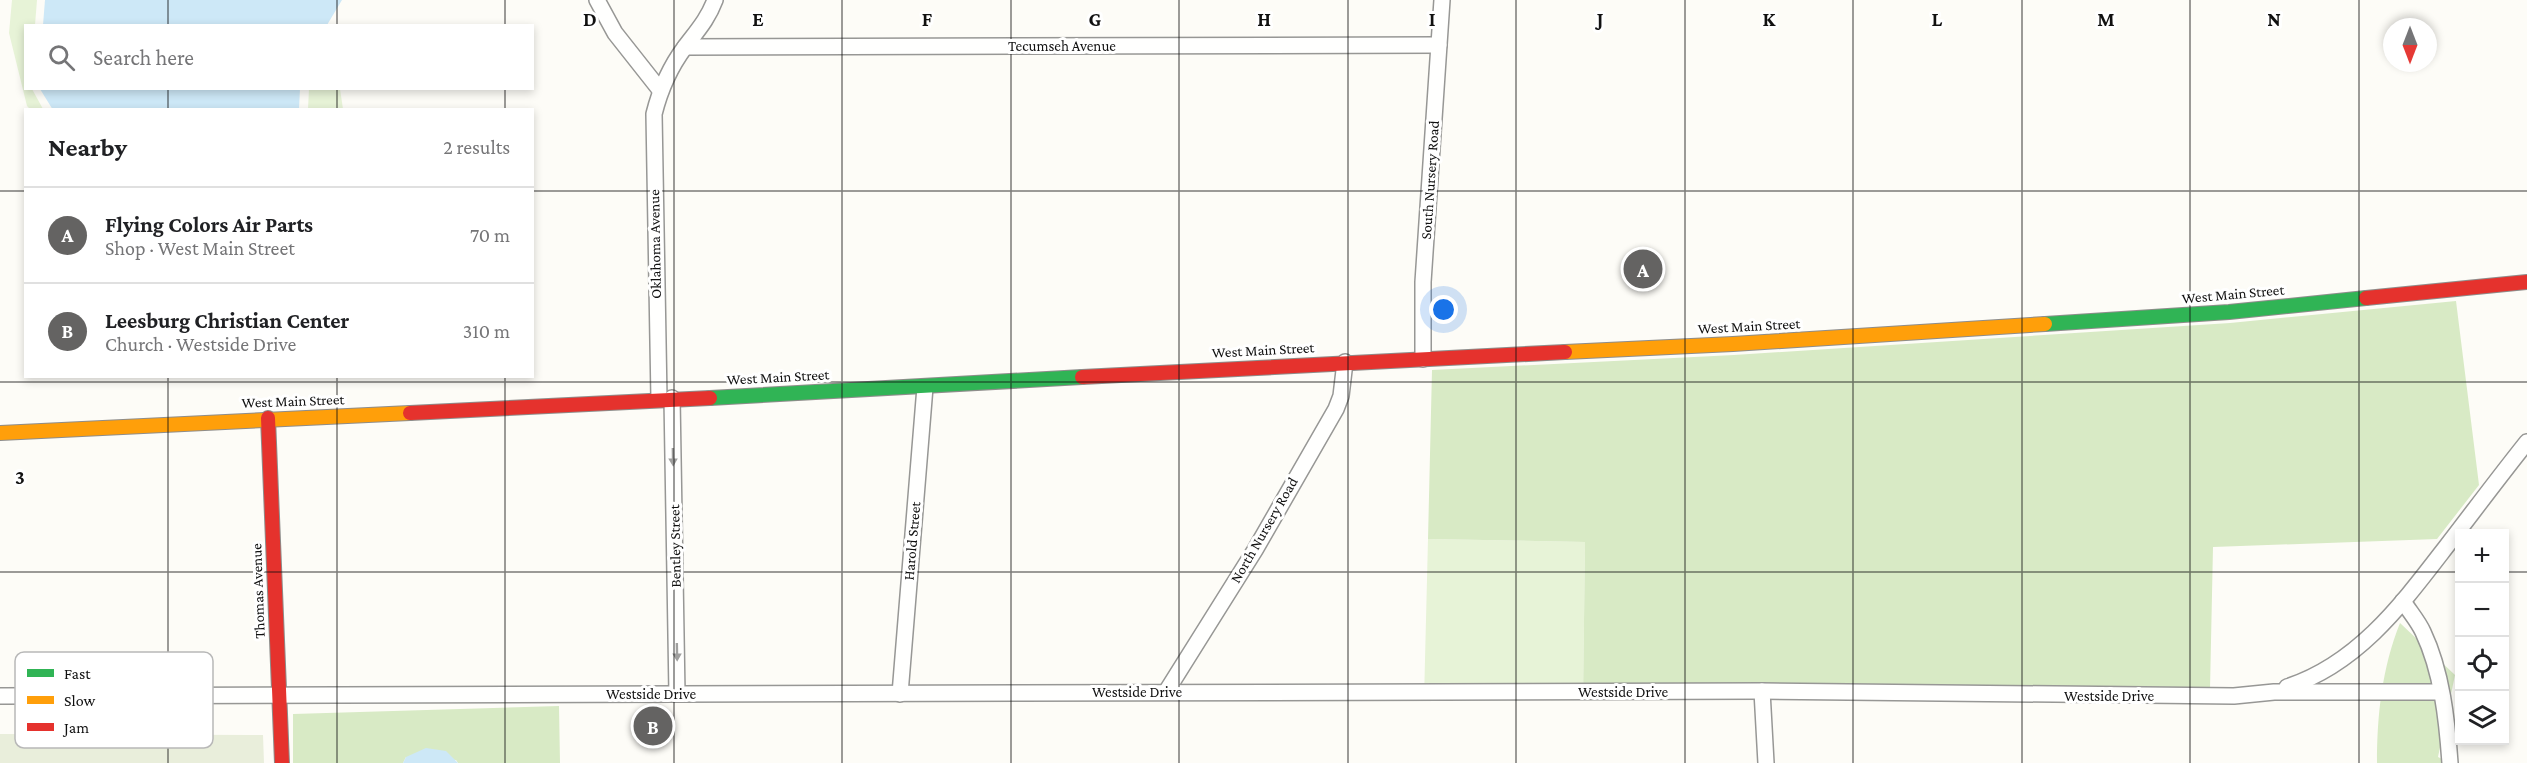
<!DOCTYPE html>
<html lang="en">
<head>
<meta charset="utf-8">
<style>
  :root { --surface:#fff; --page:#f2f2f2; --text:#202124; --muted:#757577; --line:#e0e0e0; --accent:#646362 }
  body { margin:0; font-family:"Crimson Pro",serif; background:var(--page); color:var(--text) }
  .controls { position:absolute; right:18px; bottom:18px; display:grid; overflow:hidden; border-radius:0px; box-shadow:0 3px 9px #0003 }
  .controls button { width:54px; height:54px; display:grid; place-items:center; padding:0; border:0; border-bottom:2px solid var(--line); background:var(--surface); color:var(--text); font:30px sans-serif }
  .compass { position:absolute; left:2383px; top:18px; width:54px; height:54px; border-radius:50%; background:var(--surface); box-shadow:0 3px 9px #0003; rotate:180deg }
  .you { position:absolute; left:1444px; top:310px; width:21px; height:21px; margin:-15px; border:4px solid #fff; border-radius:50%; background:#1a73e8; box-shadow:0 0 0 9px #1a73e833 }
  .badge { display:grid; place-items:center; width:39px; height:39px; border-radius:50%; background:var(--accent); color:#fff; font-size:20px; font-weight:700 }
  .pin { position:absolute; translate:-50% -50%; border:3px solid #fff; box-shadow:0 2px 6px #0006 }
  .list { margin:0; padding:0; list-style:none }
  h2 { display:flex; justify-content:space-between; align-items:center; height:78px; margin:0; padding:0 24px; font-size:26px }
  h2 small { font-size:20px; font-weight:400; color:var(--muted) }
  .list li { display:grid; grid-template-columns:39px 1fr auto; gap:18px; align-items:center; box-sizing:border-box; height:96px; padding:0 24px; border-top:2px solid var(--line) }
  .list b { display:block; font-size:22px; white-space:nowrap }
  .list p { margin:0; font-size:20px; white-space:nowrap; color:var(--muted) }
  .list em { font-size:20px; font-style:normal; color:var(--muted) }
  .icon { flex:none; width:33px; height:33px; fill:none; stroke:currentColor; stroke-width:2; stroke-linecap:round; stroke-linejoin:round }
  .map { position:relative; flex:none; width:2527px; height:763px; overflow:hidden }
  .search { position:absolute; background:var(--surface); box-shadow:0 3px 9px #0003; left:24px; top:24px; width:510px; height:66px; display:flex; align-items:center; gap:15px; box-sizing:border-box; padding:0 21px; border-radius:0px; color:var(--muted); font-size:22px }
  .panel { position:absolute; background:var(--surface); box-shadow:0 3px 9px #0003; left:24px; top:108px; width:510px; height:270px; border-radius:0px }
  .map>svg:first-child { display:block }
</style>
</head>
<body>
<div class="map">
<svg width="2527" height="763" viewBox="0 0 2527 763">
  <rect width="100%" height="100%" fill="#fdfcf7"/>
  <!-- green -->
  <g fill="#e7f3d7">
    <polygon points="12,0 37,0 35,25 26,26 26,88 32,89 43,109 30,109 27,106 9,33"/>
    <polygon points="309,89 340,89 343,109 308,109"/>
    <polygon points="1428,539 1585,542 1583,698 1424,700"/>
  </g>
  <!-- forest -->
  <g fill="#d8eac5">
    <polygon points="2456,301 2479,485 2437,539 2213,547 2210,689 1583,698 1585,542 1428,539 1432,370 1734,355 2230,323"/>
    <path d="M2400 623 2455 675 2438 757 2450 763H2377C2377 715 2382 668 2400 623Z"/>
    <polygon points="559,706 560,763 458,763 456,760 406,757 403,763 293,763 293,714"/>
  </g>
  <!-- cemetery -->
  <polygon fill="#e9eedb" points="0,734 263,735 264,763 0,763"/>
  <!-- water -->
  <g fill="#cde8f7">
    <polygon points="45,0 342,0 327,25 43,25"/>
    <polygon points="40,89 300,88 300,89 299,109 53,110"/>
    <polygon points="426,748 446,751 458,763 403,763 406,757"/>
  </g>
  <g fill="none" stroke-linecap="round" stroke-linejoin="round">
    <!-- street casing -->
    <g stroke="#979795" stroke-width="18">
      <g id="street">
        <polyline points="597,0 615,33 660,90"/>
        <polyline points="685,47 1439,45"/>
        <polyline points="1423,359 1423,282 1442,0"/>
        <polyline points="672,398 677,694"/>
        <path d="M659 399 654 114C660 90 670 67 685 47 697 31 708 19 715 0"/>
        <path d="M2403 601C2409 611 2418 621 2423 632 2442 672 2447 720 2450 763"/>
        <path d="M2287 687C2358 664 2402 604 2446 547 2473 512 2499 477 2527 442"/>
        <polyline points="1762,691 1766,763"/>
        <polyline points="1166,692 1255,550 1336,409 1341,396 1345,362"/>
        <polyline points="900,694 925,387"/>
        <polyline points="0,696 1762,691 2234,696 2274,692 2441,692"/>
      </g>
    </g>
    <!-- fast casing -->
    <g stroke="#8e8d8b" stroke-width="16">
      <g id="fast">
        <polyline points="2045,324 2229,312 2366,298"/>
        <polyline points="710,398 1082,377"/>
      </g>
    </g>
    <!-- slow casing -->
    <g stroke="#8e8d8b" stroke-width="16">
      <g id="slow">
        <polyline points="1565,352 1733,344 2045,324"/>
        <polyline points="0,433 410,413"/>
      </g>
    </g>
    <!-- jam casing -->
    <g stroke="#8e8d8b" stroke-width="16">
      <g id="jam">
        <polyline points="2366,298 2527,282"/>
        <polyline points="1082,377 1565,352"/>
        <polyline points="410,413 710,398"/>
        <polyline points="268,418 282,763"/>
      </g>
    </g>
    <!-- street -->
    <use href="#street" stroke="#fffffe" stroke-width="15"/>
    <!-- fast -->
    <use href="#fast" stroke="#30b455" stroke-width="14"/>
    <!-- slow -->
    <use href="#slow" stroke="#ff9f0a" stroke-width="14"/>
    <!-- jam -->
    <use href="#jam" stroke="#e5322d" stroke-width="14"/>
  </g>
  <!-- one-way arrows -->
  <defs><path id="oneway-solid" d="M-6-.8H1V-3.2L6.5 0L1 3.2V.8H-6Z" transform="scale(1.5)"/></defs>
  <g fill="#a0a09f">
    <use href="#oneway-solid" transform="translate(673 457) rotate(89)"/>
    <use href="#oneway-solid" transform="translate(677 652) rotate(89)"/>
  </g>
  <!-- grid -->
  <path fill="none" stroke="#111" stroke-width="1.5" stroke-opacity="0.55" d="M168 0V26M337 0V26M505 0V26M674 0V763M842 0V763M1011 0V763M1179 0V763M1348 0V763M1516 0V763M1685 0V763M1853 0V763M2022 0V763M2190 0V763M2359 0V763M168 88V110M337 88V110M505 88V110M0 191H26M532 191H2527M168 376V763M337 376V763M505 376V763M0 382H2527M0 572H2460M2504 572H2527"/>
  <g text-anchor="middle" stroke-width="6" stroke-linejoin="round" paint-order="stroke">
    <!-- street labels -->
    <g font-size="15" fill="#111" stroke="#fff">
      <text x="1062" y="51">Tecumseh Avenue</text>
      <text transform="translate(1430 180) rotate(-86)" y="5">South Nursery Road</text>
      <text transform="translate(655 244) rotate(-91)" y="5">Oklahoma Avenue</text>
      <text transform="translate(2233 294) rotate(-5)" y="5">West Main Street</text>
      <text transform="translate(1749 326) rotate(-3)" y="5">West Main Street</text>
      <text transform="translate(1263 350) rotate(-3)" y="5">West Main Street</text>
      <text transform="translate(778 377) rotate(-3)" y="5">West Main Street</text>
      <text transform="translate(293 401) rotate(-2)" y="5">West Main Street</text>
      <text transform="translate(1264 530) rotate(-60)" y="5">North Nursery Road</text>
      <text transform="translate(912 541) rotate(-85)" y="5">Harold Street</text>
      <text transform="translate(675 546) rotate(-91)" y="5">Bentley Street</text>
      <text transform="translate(258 591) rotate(-92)" y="5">Thomas Avenue</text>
      <text x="1137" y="697">Westside Drive</text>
      <text x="1623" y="697">Westside Drive</text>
      <text x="651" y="699">Westside Drive</text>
      <text x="2109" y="701">Westside Drive</text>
    </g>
  </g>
  <!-- legend -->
  <rect x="15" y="652" width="198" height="96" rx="9" fill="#fff" stroke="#b8b8b8" stroke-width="1.5"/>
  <rect x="27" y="669" width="27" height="8" fill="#30b455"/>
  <rect x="27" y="696" width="27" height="8" fill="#ff9f0a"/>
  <rect x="27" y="723" width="27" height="8" fill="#e5322d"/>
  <g font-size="16" fill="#111">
    <text x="64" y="679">Fast</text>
    <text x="64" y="706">Slow</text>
    <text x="64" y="733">Jam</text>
  </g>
  <g font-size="20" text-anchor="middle" font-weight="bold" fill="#111" stroke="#fff" stroke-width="6" stroke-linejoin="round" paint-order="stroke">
    <text x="590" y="26">D</text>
    <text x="758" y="26">E</text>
    <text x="927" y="26">F</text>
    <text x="1095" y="26">G</text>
    <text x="1264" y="26">H</text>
    <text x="1432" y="26">I</text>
    <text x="1600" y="26">J</text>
    <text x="1769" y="26">K</text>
    <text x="1937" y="26">L</text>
    <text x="2106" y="26">M</text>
    <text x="2274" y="26">N</text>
    <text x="20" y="484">3</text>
  </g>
</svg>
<div class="controls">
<button>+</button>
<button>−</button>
<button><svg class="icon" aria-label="locate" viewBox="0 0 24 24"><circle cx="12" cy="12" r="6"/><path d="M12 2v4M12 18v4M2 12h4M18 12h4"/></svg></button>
<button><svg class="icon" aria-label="layers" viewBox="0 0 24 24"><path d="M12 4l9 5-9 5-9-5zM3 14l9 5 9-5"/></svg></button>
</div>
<svg class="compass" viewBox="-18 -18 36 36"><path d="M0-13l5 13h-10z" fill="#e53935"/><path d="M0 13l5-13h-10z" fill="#757577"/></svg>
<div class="you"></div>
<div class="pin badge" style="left:1643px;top:269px">A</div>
<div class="pin badge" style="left:653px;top:726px">B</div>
<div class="search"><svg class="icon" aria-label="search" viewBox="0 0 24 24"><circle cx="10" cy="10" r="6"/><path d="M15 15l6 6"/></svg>Search here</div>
<section class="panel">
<h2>Nearby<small>2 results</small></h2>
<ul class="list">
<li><span class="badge">A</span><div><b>Flying Colors Air Parts</b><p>Shop · West Main Street</p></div><em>70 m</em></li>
<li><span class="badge">B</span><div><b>Leesburg Christian Center</b><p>Church · Westside Drive</p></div><em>310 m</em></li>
</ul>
</section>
</div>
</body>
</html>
